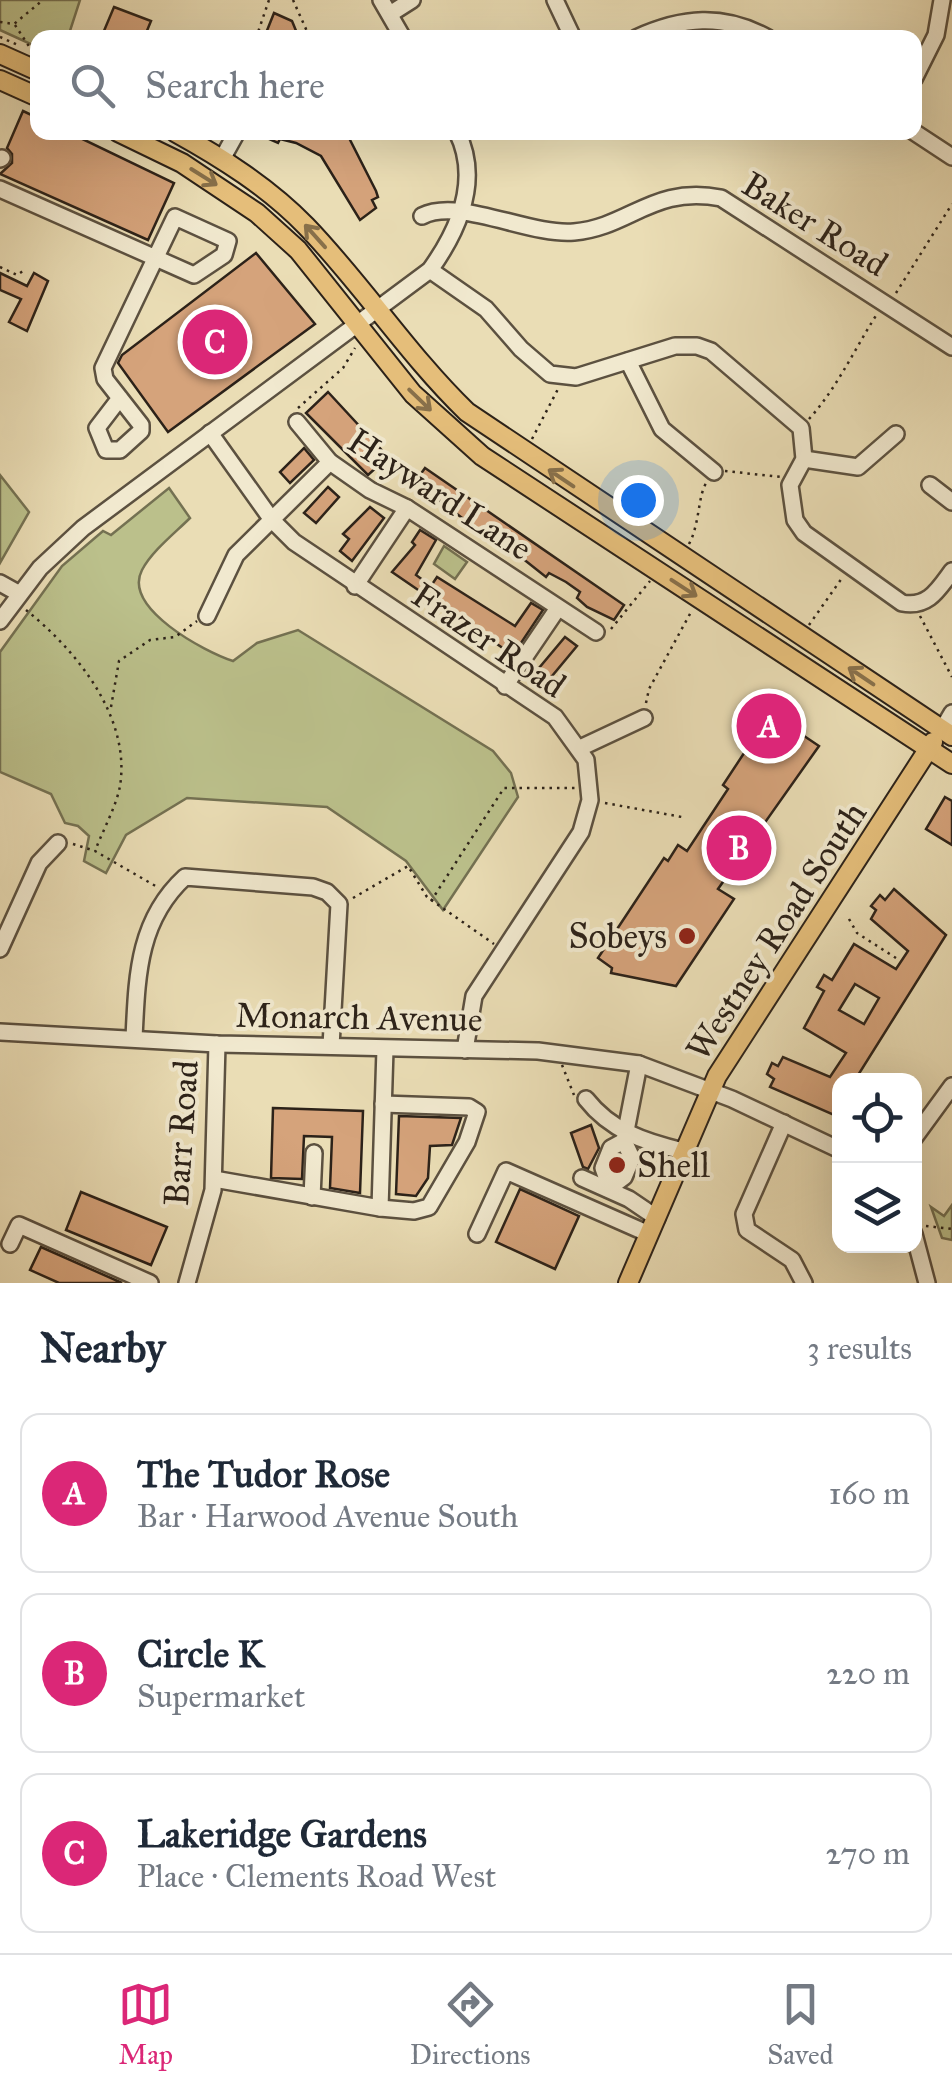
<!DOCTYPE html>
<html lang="en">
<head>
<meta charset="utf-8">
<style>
  :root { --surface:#fff; --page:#f2f2f3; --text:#1f2937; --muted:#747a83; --line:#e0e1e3; --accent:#db2777 }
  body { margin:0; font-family:"IM FELL Great Primer",serif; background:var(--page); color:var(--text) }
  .controls { position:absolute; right:30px; bottom:30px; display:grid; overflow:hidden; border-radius:20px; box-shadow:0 10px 40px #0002 }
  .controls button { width:90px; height:90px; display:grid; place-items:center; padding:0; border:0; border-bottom:2px solid var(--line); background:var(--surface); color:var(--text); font:50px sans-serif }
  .you { position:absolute; left:638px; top:500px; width:35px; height:35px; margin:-25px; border:8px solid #fff; border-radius:50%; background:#1a73e8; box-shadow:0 0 0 15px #1a73e833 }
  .badge { display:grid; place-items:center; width:65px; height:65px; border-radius:50%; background:var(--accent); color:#fff; font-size:32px; font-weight:700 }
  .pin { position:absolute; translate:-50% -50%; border:5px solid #fff; box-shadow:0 2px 10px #0006 }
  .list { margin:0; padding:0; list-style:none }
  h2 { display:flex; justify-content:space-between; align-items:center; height:130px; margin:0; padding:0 40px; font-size:42px }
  h2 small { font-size:32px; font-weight:400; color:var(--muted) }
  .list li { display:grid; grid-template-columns:65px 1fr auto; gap:30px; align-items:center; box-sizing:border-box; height:160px; margin:0 20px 20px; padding:0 20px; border:2px solid var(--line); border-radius:20px }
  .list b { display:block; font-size:38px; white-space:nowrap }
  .list p { margin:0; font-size:32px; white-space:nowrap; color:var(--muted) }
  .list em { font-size:32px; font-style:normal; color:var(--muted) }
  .icon { flex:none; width:55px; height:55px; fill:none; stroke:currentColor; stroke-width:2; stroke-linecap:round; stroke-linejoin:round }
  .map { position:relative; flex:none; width:952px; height:1283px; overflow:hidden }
  .search { position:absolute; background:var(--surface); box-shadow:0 10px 40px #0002; left:30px; right:30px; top:30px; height:110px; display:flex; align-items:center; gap:25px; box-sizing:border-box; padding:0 35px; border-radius:20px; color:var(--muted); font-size:38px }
  .sheet { height:670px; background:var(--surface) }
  nav { display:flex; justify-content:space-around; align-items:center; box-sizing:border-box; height:140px; border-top:2px solid var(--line); background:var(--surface); font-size:28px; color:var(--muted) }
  nav a { display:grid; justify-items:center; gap:5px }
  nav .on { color:var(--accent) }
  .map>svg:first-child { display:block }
</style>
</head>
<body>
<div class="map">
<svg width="952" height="1283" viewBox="0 0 952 1283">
  <rect width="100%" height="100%" fill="#eaddb5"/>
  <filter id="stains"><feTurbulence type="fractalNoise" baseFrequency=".002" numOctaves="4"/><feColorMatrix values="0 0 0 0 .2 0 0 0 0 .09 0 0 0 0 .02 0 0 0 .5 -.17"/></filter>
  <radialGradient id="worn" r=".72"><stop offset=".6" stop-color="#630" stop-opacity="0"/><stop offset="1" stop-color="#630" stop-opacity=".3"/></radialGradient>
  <!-- green -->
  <g fill="#bbc08b" stroke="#747152" stroke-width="2.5">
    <polygon points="0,0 80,0 68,37 38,38 37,47 0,30"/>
    <polygon points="0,475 29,512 0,563"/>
    <path d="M169 488 190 518C175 533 152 551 142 570 122 608 205 652 233 661L257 643 298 630 493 751 511 773 518 797 443 910 406 861 327 807 187 798 126 835 106 873 84 861 89 836 78 826 65 823 51 794 0 772V652L62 566 103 531 111 535Z"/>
    <polygon points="444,546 467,562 455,579 434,564"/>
    <polygon points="952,1205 952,1240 942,1238 931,1207 944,1216"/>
  </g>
  <!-- building -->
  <g fill="#d5a37b" stroke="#2c2219" stroke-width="2.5" fill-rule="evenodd">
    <polygon points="114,7 151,21 144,38 101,38"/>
    <polygon points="274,13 292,21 299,38 264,38"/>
    <polygon points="23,111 38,118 38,132 68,132 174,183 148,240 0,174 12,163 12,154 7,148"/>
    <polygon points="253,132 346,132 376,191 378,197 372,200 376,208 360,220 321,156 296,143 280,139 278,143"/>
    <polygon points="256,253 315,324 168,432 118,363 122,355"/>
    <polygon points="0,273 27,286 34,273 48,281 27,331 9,322 21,299 0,290"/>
    <polygon points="328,392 388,457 368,475 306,413"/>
    <polygon points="304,448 314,460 290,483 280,472"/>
    <polygon points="425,468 624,605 614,620 587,607 577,598 580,592 566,582 549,573 546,577 498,539 495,543 415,482"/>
    <polygon points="328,487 339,497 316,523 304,513"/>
    <polygon points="370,507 384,518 352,561 340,551 349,539 343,534"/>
    <polygon points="420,530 436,540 416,575 431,586 437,577 515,626 531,603 543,610 513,655 392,572 415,545 412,542"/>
    <polygon points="565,637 577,646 547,682 534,674"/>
    <polygon points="764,709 819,746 718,889 734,899 676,986 611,973 612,968 598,958 664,858 668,861 678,845 687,851 728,789 723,785 754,738 748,734"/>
    <polygon points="945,797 952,801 952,845 926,829"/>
    <path d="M894 889 946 935 855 1080H840V1105L834 1115 770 1087 774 1079 767 1074 772 1063 778 1066 783 1057 830 1077 846 1053 804 1028 824 991 817 987 824 975 832 980 854 944 896 969 908 951 871 919 876 910 871 906 880 895 885 900ZM855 984 879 998 864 1024 839 1010Z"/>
    <polygon points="273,1108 363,1111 360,1193 330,1188 332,1137 304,1136 302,1179 271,1178"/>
    <polygon points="399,1116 461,1118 452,1145 430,1146 428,1178 416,1196 396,1194"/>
    <polygon points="591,1125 599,1148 588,1169 583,1167 571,1133"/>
    <polygon points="520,1189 579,1216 555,1269 496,1242"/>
    <polygon points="81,1192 167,1227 151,1265 66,1230"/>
    <polygon points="41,1247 122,1283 59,1283 30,1270"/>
  </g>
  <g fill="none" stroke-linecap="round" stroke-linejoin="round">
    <!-- minor-tunnel -->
    <polyline stroke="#c4b896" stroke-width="15" stroke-dasharray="15 8" stroke-linecap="butt" points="613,1172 619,1154"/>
    <!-- minor casing -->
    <g stroke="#5c5140" stroke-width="20">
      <g id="minor">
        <polyline points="381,0 403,38"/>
        <polyline points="555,0 573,38"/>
        <polyline points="390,14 412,0"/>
        <path d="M636 38C682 17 723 13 768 38"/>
        <polyline points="914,79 936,35 942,0"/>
        <polyline points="914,132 952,157"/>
        <polyline points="0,159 2,158"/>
        <polyline points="222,159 237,132"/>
        <polyline points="0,189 194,275 224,255 228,241 175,217 103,368 105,379 141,425 141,431 120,450 106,450 97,428 120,398"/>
        <path d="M422 216C459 197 529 236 574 232 630 227 653 185 721 198L952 347"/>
        <path d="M430 270 486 309 521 349 550 374 576 377 675 346H697L711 351 801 428 804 459 790 485 795 520 804 533 902 603C928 608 938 590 952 571"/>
        <polyline points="628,361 662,429 714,472"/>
        <polyline points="297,422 330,462 370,490 407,508 596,632"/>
        <polyline points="210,433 272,520 294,542 555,717 586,760 590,800 581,832 474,996 465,1050"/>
        <polyline points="804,459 858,467 896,434"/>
        <polyline points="930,485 952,502"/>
        <polyline points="0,583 18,593"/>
        <polyline points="355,586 407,508"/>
        <polyline points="207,616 236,555 330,462"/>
        <path d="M0 621 40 568 83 528 430 270C458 231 481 180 457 132"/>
        <polyline points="505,686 558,608"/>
        <polyline points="942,730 952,713"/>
        <polyline points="580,748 644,718"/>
        <polyline points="0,949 39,863 58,843"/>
        <polyline points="0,1032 217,1044 538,1051 639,1064 732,1099 840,1150"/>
        <path d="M134 1038C137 979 137 921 185 877L313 887 327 892 339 904 331 1046"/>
        <path d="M586 1099C611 1131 645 1142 683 1151"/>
        <polyline points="784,1123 744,1214 747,1230 792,1260 804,1283"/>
        <polyline points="914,1138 952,1086"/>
        <polyline points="582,1178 629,1199 657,1218"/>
        <polyline points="214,1179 380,1208 385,1049"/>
        <polyline points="609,1185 603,1168 611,1148 624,1141"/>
        <polyline points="608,1189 624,1177 632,1158 624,1141 639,1064"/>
        <polyline points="312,1197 314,1153"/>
        <polyline points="380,1208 414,1211 429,1207 467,1142 477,1112 469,1107 383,1104"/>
        <polyline points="477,1234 506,1171 649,1234"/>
        <polyline points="914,1234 927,1283"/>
        <polyline points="10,1244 19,1225 150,1283"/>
        <polyline points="187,1283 213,1190 217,1044"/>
      </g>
    </g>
    <!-- major casing -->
    <g stroke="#2c2219" stroke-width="22">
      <g id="major">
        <polyline points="0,54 38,71"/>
        <polyline points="0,80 38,97"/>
        <polyline points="118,132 182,163 257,213 298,250 413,394 482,456 952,764"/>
        <path d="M175 132C222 158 268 187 306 226 363 285 408 355 467 412L952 736"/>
        <polyline points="628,1283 717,1076 933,742"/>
      </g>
    </g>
    <!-- path -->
    <g stroke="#2c2219" stroke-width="2.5" stroke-dasharray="2.5 5" stroke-linecap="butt">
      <polyline points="293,0 310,38"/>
      <polyline points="0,22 14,24 43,0"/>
      <polyline points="15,25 32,51"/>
      <polyline points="0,37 18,45"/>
      <polyline points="256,38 269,0"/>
      <polyline points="0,267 17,275 26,269"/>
      <polyline points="896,293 952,204"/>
      <polyline points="298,408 343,368 355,348"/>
      <path d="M809 419C837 388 854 350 877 314"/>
      <polyline points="532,439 558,389"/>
      <polyline points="725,471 781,477"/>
      <path d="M689 544C700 524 698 493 707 482"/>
      <path d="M26 610C76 650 131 717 120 786 116 807 103 830 95 851"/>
      <polyline points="920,616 952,677"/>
      <polyline points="809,625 842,578"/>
      <polyline points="611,629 650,581"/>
      <polyline points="646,703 649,689 691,612"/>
      <polyline points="111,707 119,661 150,640 175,637 197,621"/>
      <polyline points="605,803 682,817"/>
      <polyline points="73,844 95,851 159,888"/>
      <polyline points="353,898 408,866 427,897 494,944"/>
      <polyline points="431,901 504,788 578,788"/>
      <polyline points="849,919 857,933 896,958"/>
      <polyline points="562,1065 574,1095"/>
      <polyline points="926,1226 952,1229"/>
    </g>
    <!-- minor -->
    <use href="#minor" stroke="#f1e9cf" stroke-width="15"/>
    <!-- major -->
    <use href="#major" stroke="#e5be7a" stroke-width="18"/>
  </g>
  <!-- one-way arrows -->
  <defs><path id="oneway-shaft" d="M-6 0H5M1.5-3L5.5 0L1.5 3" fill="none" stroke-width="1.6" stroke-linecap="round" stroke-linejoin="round" transform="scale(2.5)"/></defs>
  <g stroke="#88704a">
    <use href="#oneway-shaft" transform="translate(204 177) rotate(32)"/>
    <use href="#oneway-shaft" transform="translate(315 236) rotate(-132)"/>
    <use href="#oneway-shaft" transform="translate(420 400) rotate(44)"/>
    <use href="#oneway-shaft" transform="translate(561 478) rotate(-146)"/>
    <use href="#oneway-shaft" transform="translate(684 588) rotate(33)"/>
    <use href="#oneway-shaft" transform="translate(861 676) rotate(-146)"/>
  </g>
  <!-- markers -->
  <g fill="#8f2418" stroke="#f1e9cf" stroke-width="4">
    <circle cx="687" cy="936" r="10"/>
    <circle cx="617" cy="1165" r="10"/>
  </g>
  <g text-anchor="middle" stroke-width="8" stroke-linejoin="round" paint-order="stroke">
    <!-- street labels -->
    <g font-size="35" fill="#2c2219" stroke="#f1e9cf">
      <text transform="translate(815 224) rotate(32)" y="12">Baker Road</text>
      <text transform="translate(440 494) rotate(33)" y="12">Hayward Lane</text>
      <text transform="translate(489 640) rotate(34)" y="12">Frazer Road</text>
      <text transform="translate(776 931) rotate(-57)" y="12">Westney Road South</text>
      <text transform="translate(359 1017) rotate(1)" y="12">Monarch Avenue</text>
      <text transform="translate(181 1133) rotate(-86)" y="12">Barr Road</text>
    </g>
    <!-- poi labels -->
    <g font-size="35" fill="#2c2219" stroke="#f1e9cf" text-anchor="end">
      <text x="667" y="948">Sobeys</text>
      <text x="637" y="1177" text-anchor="start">Shell</text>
    </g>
  </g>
  <rect width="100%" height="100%" filter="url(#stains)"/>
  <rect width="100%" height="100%" fill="url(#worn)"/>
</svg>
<div class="controls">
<button><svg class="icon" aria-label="locate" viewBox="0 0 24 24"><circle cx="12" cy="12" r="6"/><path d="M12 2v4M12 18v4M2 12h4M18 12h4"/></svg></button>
<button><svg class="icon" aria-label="layers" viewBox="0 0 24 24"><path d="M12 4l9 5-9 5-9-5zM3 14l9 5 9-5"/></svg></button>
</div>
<div class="you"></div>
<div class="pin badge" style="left:769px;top:726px">A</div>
<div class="pin badge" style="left:739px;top:848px">B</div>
<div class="pin badge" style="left:215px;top:342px">C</div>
<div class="search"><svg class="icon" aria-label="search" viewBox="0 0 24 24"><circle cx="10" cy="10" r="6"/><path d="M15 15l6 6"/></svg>Search here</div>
</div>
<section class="sheet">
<h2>Nearby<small>3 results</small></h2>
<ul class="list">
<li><span class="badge">A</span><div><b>The Tudor Rose</b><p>Bar · Harwood Avenue South</p></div><em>160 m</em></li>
<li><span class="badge">B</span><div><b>Circle K</b><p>Supermarket</p></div><em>220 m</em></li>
<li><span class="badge">C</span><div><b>Lakeridge Gardens</b><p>Place · Clements Road West</p></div><em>270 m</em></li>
</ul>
</section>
<nav>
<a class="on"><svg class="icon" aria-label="map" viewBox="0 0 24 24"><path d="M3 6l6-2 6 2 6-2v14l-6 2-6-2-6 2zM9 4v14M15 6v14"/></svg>Map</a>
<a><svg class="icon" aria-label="directions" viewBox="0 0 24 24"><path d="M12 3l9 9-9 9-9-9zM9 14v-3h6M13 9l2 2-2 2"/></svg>Directions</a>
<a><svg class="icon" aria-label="saved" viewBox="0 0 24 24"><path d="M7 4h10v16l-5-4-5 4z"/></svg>Saved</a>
</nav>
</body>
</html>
